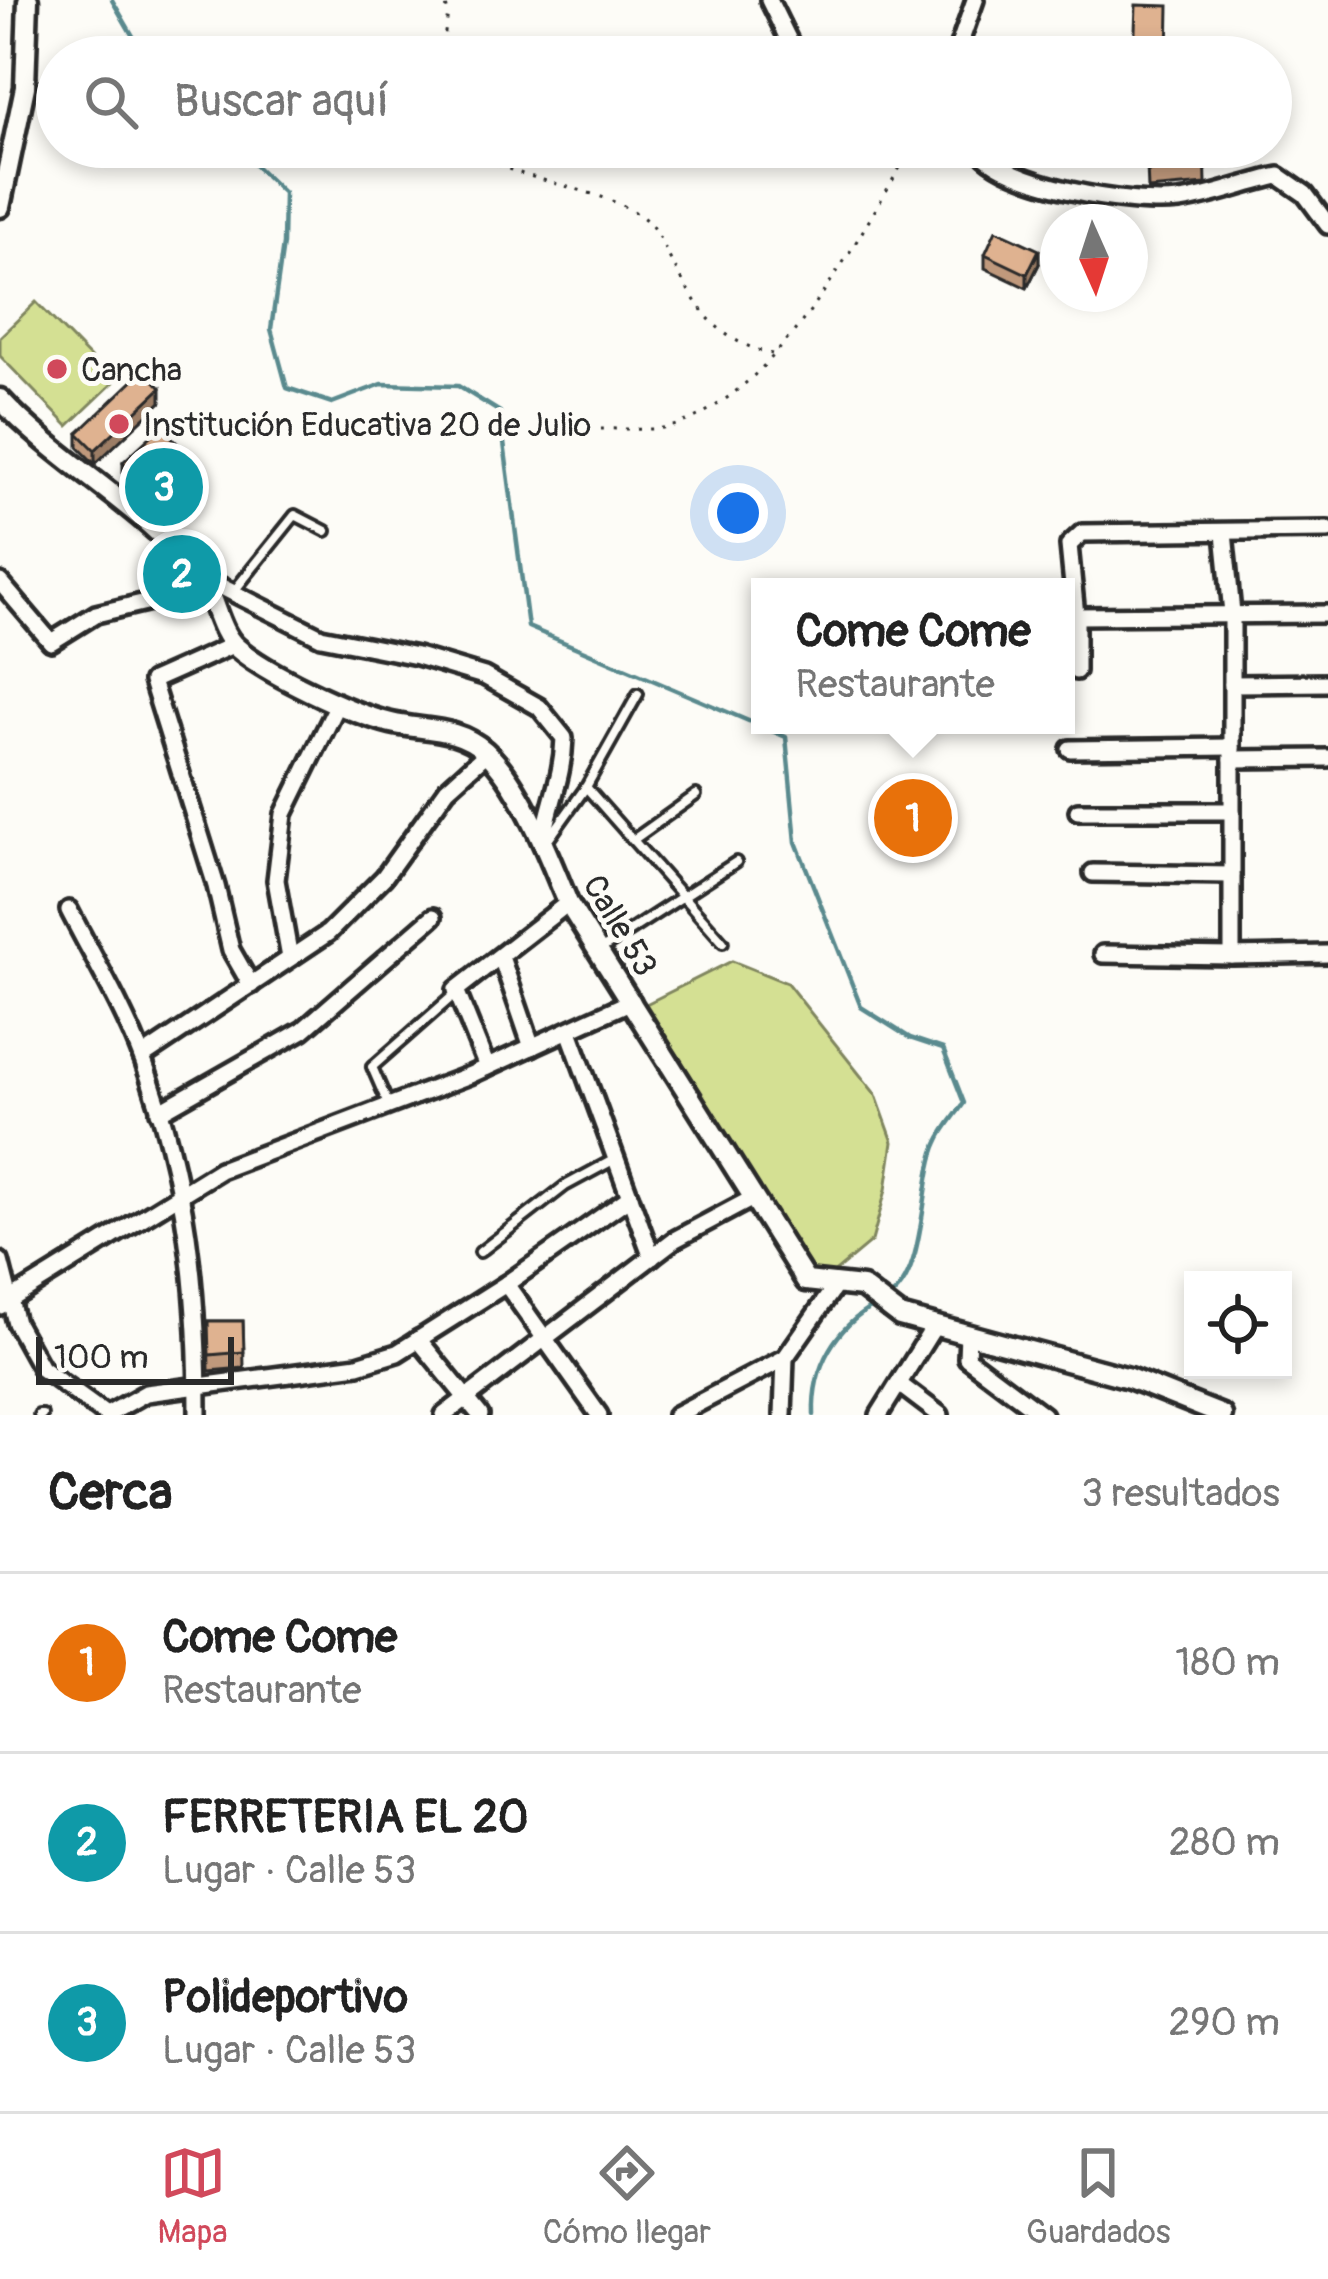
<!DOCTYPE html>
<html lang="es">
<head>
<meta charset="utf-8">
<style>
  :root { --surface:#fff; --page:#f6f6f6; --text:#222; --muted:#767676; --line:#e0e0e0; --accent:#d1495b }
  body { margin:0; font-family:Pangolin,sans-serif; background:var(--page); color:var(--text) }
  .controls { position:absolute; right:36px; bottom:36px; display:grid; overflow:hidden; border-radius:0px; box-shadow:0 6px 18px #0003 }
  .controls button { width:108px; height:108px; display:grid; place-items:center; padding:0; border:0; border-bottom:3px solid var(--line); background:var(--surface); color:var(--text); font:60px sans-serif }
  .compass { position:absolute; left:1040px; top:204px; width:108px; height:108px; border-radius:50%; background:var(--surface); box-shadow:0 6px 18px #0003; rotate:177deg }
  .scale { position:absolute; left:36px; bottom:30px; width:198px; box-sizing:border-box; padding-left:12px; border:6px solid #2b2b2b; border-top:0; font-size:33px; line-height:42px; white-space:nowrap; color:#2b2b2b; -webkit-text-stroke:9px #fdfcf7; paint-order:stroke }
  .you { position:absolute; left:738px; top:513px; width:42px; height:42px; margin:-30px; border:9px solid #fff; border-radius:50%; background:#1a73e8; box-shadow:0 0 0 18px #1a73e833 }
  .badge { display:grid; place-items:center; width:78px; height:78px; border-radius:50%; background:var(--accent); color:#fff; font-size:39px; font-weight:700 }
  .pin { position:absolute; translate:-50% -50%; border:6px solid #fff; box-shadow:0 3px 12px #0006 }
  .popup { position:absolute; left:751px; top:578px; width:324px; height:156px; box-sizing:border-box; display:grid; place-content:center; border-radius:0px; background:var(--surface); filter:drop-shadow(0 3px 9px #0005); font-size:39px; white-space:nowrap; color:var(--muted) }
  .popup b { font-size:45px; color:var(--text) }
  .popup::after { content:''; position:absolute; left:50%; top:100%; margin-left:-24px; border:24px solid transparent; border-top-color:var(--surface) }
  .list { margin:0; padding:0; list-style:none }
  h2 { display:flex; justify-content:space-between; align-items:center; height:156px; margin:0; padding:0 48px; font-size:51px }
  h2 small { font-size:39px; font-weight:400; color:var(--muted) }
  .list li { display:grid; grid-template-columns:78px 1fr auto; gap:36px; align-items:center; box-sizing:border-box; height:180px; padding:0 48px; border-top:3px solid var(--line) }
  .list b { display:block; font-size:45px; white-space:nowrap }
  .list p { margin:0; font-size:39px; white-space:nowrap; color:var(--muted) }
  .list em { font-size:39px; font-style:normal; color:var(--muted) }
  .icon { flex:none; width:66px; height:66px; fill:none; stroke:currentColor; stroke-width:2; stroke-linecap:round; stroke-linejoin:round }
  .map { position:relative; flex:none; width:1328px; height:1415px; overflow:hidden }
  .search { position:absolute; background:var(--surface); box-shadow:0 6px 18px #0003; left:36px; right:36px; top:36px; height:132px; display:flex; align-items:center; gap:30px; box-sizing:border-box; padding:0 42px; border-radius:66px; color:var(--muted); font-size:45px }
  .sheet { height:696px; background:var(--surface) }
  nav { display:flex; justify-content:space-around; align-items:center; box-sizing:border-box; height:168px; border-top:3px solid var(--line); background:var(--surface); font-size:33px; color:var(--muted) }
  nav a { display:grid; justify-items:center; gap:6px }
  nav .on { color:var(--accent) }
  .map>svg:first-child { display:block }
</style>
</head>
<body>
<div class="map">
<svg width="1328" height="1415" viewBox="0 0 1328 1415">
  <rect width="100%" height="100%" fill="#fdfcf7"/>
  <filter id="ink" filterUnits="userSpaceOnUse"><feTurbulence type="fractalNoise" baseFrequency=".00833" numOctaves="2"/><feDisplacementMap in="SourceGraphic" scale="24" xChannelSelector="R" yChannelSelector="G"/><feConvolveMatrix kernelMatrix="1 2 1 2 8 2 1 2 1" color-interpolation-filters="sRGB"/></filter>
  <g filter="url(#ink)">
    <!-- green -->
    <g fill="#d4e093" stroke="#80865f" stroke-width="3">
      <polygon points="36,302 114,382 68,426 0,356 0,337"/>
      <polygon points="732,961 787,983 876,1095 893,1142 886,1190 872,1241 830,1276 814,1274 646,1004"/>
    </g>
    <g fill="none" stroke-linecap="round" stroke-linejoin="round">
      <!-- stream -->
      <g stroke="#5a8a8e" stroke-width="4.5">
        <polyline points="112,0 145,57"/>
        <path d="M236 147 284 193 283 244 271 329 287 388 332 403 382 384 458 386 500 412 528 627 786 737 796 842 861 1007 910 1038 943 1049 964 1103C956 1115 944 1128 938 1142 920 1179 927 1277 887 1299"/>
        <path d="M814 1415C812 1367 835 1327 877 1304"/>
      </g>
      <!-- service casing -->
      <g stroke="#2b2b2b" stroke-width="16">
        <g id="service">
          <polyline points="234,591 295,515 326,531"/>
          <polyline points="586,787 723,942"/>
          <polyline points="548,840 586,787 638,694"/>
          <polyline points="633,840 696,795"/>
          <polyline points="600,950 736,862"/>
          <polyline points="389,1106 372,1067 455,994"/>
          <polyline points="480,1252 565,1186 615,1159"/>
          <polyline points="39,1415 42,1415"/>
        </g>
      </g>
      <!-- minor casing -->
      <g stroke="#2b2b2b" stroke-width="24">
        <g id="minor">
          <polyline points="769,0 797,57"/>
          <polyline points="955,57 975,0"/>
          <path d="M977 147C1004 186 1132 207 1179 201 1212 197 1245 183 1279 176L1305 194 1328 225"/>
          <polyline points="1224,533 1232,613 1232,956 1328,954"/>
          <path d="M0 582 51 642 96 614 167 597 200 576 321 637 417 656 484 676 539 707 564 738C563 778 549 803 543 842"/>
          <polyline points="1076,616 1328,614"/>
          <polyline points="233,645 152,681 216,886 231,950 251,985"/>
          <polyline points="1076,671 1076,616 1069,545 1082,533 1328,530"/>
          <polyline points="1232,684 1328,683"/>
          <polyline points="1070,749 1232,747"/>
          <polyline points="1232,759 1328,758"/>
          <polyline points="1078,811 1232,811"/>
          <polyline points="1093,873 1232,875"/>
          <path d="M69 910C94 959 124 1009 143 1060 187 1181 198 1288 198 1415"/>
          <polyline points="1103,954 1232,956"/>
          <polyline points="501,957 532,1047"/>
          <polyline points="290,958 276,880 284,814 338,704"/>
          <polyline points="569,1031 652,1257"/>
          <polyline points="142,1057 328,933 384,877 447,789 487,753"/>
          <polyline points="487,1067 456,990 568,903"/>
          <polyline points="159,1112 303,1030 433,917"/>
          <polyline points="0,1261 16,1323 41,1368 106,1415"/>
          <polyline points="506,1284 599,1415"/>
          <polyline points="0,1306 220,1170 470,1075 632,1001"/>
          <polyline points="968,1334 967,1358 1043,1415"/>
          <polyline points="418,1339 480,1415"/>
          <polyline points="899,1384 940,1415"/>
          <polyline points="107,1415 146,1393 358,1365 397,1353 506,1284 630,1197"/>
          <polyline points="444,1415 674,1240 753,1198"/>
          <polyline points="676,1415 785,1358"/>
          <polyline points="783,1415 785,1358 836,1285"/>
          <polyline points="879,1415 935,1325"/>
        </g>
      </g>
      <!-- tertiary casing -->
      <g stroke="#2b2b2b" stroke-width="27">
        <g id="tertiary">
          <polyline points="0,207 25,87 28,0"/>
          <path d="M0 399C59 463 144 507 198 574 215 594 217 630 236 647 265 673 352 714 391 723 425 731 457 726 485 751 522 785 549 857 568 903L806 1281 862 1287 900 1316 1129 1378 1222 1415"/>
        </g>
      </g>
      <!-- path -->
      <g stroke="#2b2b2b" stroke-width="3" stroke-dasharray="3 9" stroke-linecap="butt">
        <polyline points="441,57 448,14 445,0"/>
        <path d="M466 147C514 185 616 186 651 225 658 234 664 247 669 257 698 307 712 339 772 354"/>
        <path d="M601 429C624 428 655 432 676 425 780 391 859 236 912 147"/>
      </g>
      <!-- service -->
      <use href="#service" stroke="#fdfcf7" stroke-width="8"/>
      <!-- minor -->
      <use href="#minor" stroke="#fdfcf7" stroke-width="15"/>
      <!-- tertiary -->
      <use href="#tertiary" stroke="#fdfcf7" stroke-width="18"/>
    </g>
    <!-- wall -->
    <g fill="#c0997c" stroke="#2b2b2b" stroke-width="3">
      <polygon points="1111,147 1205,147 1206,184 1148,189 1147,165 1111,165"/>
      <polygon points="985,254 1039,264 1027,288 985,268"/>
      <polygon points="161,402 95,464 78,447 78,433"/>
      <polygon points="123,462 205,493 171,526 123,480"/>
      <polygon points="208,1321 243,1321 244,1368 209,1371"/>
    </g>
    <!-- shaded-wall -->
    <g fill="#9c7d65" stroke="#2b2b2b" stroke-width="3">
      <polygon points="1039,250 1039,264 1027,288 1027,274"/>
      <polygon points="161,388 161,402 95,464 95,450"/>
      <polygon points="205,475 205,493 171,526 171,507"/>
    </g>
    <!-- building -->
    <g fill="#dfb290" stroke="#2b2b2b" stroke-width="3">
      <polygon points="1136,5 1169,6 1168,57 1134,57"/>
      <polygon points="1147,147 1205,147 1206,165 1148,171"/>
      <polygon points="996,230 1039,250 1027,274 985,254"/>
      <polygon points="144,370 161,388 95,450 78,433"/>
      <polygon points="162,426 205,475 171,507 123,462"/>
      <polygon points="208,1321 243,1321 244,1352 209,1355"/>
    </g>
  </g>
  <!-- markers -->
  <g fill="#d1495b" stroke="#fdfcf7" stroke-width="4.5">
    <circle cx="57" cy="369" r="12"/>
    <circle cx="119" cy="424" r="12"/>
  </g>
  <g text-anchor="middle" stroke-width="10" stroke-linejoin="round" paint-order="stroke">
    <!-- poi labels -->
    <g font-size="33" fill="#2b2b2b" stroke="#fdfcf7" text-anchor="start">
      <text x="81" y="381">Cancha</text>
      <text x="143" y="436">Institución Educativa 20 de Julio</text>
    </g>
    <!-- street labels -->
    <g font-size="33" fill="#2b2b2b" stroke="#fdfcf7">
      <text transform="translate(621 925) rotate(59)" y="12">Calle 53</text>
    </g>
  </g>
</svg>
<div class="controls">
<button><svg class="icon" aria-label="locate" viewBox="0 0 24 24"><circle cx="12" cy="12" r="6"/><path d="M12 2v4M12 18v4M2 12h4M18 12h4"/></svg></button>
</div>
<svg class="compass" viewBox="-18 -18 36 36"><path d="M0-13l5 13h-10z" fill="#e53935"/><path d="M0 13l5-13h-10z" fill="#767676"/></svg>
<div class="scale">100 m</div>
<div class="you"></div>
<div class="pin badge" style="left:913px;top:818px;background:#e8710a">1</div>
<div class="popup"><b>Come Come</b>Restaurante</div>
<div class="pin badge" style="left:182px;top:574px;background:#0f9aa8">2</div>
<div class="pin badge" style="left:164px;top:487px;background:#0f9aa8">3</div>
<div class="search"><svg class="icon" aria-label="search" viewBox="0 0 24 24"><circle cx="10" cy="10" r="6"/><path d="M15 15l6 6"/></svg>Buscar aquí</div>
</div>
<section class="sheet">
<h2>Cerca<small>3 resultados</small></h2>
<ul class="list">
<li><span class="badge" style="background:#e8710a">1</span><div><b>Come Come</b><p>Restaurante</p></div><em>180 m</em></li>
<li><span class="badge" style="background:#0f9aa8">2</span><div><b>FERRETERIA EL 20</b><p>Lugar · Calle 53</p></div><em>280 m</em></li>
<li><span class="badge" style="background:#0f9aa8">3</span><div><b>Polideportivo</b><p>Lugar · Calle 53</p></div><em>290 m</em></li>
</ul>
</section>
<nav>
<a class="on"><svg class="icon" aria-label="map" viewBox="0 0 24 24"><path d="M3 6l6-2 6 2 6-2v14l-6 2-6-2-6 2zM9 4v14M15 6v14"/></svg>Mapa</a>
<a><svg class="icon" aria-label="directions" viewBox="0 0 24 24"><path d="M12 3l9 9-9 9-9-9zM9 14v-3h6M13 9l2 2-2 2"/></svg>Cómo llegar</a>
<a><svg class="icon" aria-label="saved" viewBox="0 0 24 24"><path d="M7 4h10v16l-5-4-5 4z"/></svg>Guardados</a>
</nav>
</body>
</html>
